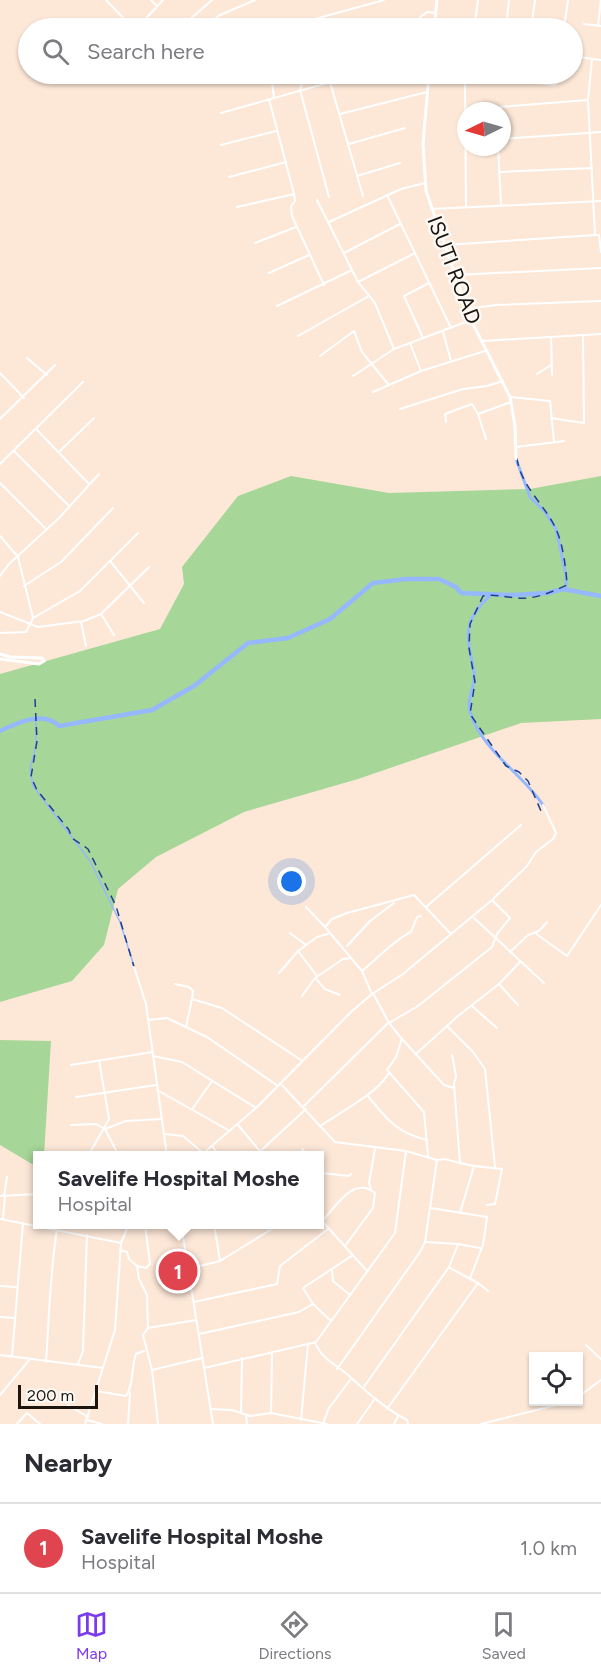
<!DOCTYPE html>
<html lang="en">
<head>
<meta charset="utf-8">
<style>
  :root { --surface:#fff; --page:#f7f7f7; --text:#2b2b33; --muted:#7c7c81; --line:#e1e1e2; --accent:#7c3aed }
  body { margin:0; font-family:Figtree,sans-serif; background:var(--page); color:var(--text) }
  .controls { position:absolute; right:18px; bottom:18px; display:grid; overflow:hidden; border-radius:0px; box-shadow:0 2px 4px #0004 }
  .controls button { width:54px; height:54px; display:grid; place-items:center; padding:0; border:0; border-bottom:2px solid var(--line); background:var(--surface); color:var(--text); font:30px sans-serif }
  .compass { position:absolute; left:457px; top:102px; width:54px; height:54px; border-radius:50%; background:var(--surface); box-shadow:0 2px 4px #0004; rotate:265deg }
  .scale { position:absolute; left:18px; bottom:15px; width:80px; box-sizing:border-box; padding-left:6px; border:3px solid #1c150f; border-top:0; font-size:16px; line-height:21px; white-space:nowrap; color:#1c150f; -webkit-text-stroke:4px #fdf9f5; paint-order:stroke }
  .you { position:absolute; left:292px; top:882px; width:21px; height:21px; margin:-15px; border:4px solid #fff; border-radius:50%; background:#1a73e8; box-shadow:0 0 0 9px #1a73e833 }
  .badge { display:grid; place-items:center; width:39px; height:39px; border-radius:50%; background:var(--accent); color:#fff; font-size:20px; font-weight:700 }
  .pin { position:absolute; translate:-50% -50%; border:3px solid #fff; box-shadow:0 2px 6px #0006 }
  .popup { position:absolute; left:33px; top:1151px; width:291px; height:78px; box-sizing:border-box; display:grid; place-content:center; border-radius:0px; background:var(--surface); filter:drop-shadow(0 2px 4px #0005); font-size:20px; white-space:nowrap; color:var(--muted) }
  .popup b { font-size:22px; color:var(--text) }
  .popup::after { content:''; position:absolute; left:50%; top:100%; margin-left:-12px; border:12px solid transparent; border-top-color:var(--surface) }
  .list { margin:0; padding:0; list-style:none }
  h2 { display:flex; justify-content:space-between; align-items:center; height:78px; margin:0; padding:0 24px; font-size:26px }
  h2 small { font-size:20px; font-weight:400; color:var(--muted) }
  .list li { display:grid; grid-template-columns:39px 1fr auto; gap:18px; align-items:center; box-sizing:border-box; height:90px; padding:0 24px; border-top:2px solid var(--line) }
  .list b { display:block; font-size:22px; white-space:nowrap }
  .list p { margin:0; font-size:20px; white-space:nowrap; color:var(--muted) }
  .list em { font-size:20px; font-style:normal; color:var(--muted) }
  .icon { flex:none; width:33px; height:33px; fill:none; stroke:currentColor; stroke-width:2; stroke-linecap:round; stroke-linejoin:round }
  .map { position:relative; flex:none; width:601px; height:1424px; overflow:hidden }
  .search { position:absolute; background:var(--surface); box-shadow:0 2px 4px #0004; left:18px; right:18px; top:18px; height:66px; display:flex; align-items:center; gap:15px; box-sizing:border-box; padding:0 21px; border-radius:33px; color:var(--muted); font-size:22px }
  .sheet { height:168px; background:var(--surface) }
  nav { display:flex; justify-content:space-around; align-items:center; box-sizing:border-box; height:84px; border-top:2px solid var(--line); background:var(--surface); font-size:16px; color:var(--muted) }
  nav a { display:grid; justify-items:center; gap:3px }
  nav .on { color:var(--accent) }
  .map>svg:first-child { display:block }
</style>
</head>
<body>
<div class="map">
<svg width="601" height="1424" viewBox="0 0 601 1424">
  <rect width="100%" height="100%" fill="#fde8d8"/>
  <!-- green -->
  <g fill="#a6d698">
    <polygon points="291,476 389,493 530,489 601,476 601,719 521,723 358,779 244,812 156,857 118,889 104,945 72,981 0,1002 0,674 160,629 184,584 182,567 238,496"/>
    <polygon points="0,1040 51,1041 44,1155 37,1156 37,1167 0,1145"/>
  </g>
  <g fill="none" stroke-linecap="round" stroke-linejoin="round">
    <!-- stream -->
    <polyline stroke="#96b8fe" stroke-width="1.5" points="36,719 36,745 30,769 33,786 90,861 120,922 134,966"/>
    <!-- canal -->
    <g stroke="#96b8fe" stroke-width="3">
      <polyline points="516,459 530,497 545,512 556,529 566,575 566,589"/>
      <path d="M492 594C461 621 467 635 474 672 476 686 466 698 470 712 483 752 521 772 543 805"/>
    </g>
    <!-- river -->
    <path stroke="#96b8fe" stroke-width="4.5" d="M0 731C17 723 44 710 59 726L152 710 194 686 248 643 288 638 330 619 373 583 406 579H439L456 587 461 593 513 595 548 593 563 589 601 596"/>
    <!-- ferry -->
    <g stroke="#1f3f8e" stroke-width="1.5" stroke-dasharray="8 6" stroke-linecap="butt">
      <path d="M517 458C520 485 545 505 556 529 563 544 566 568 567 585 552 592 534 600 516 598 504 597 496 594 483 596L470 624 469 648 475 682 470 714 506 766 519 772 528 781 541 811"/>
      <polyline points="35,699 37,741 31,777 37,790 69,830 72,838 88,849 116,906 134,967"/>
    </g>
    <!-- minor -->
    <g stroke="#fff" stroke-width="2">
      <polyline points="106,0 133,28"/>
      <polyline points="151,0 157,6"/>
      <polyline points="584,24 601,26"/>
      <polyline points="598,26 601,0"/>
      <polyline points="137,28 163,0"/>
      <polyline points="180,28 212,0"/>
      <polyline points="203,28 220,15 255,0"/>
      <polyline points="282,28 384,0"/>
      <polyline points="380,28 382,24 418,19 427,12 436,13"/>
      <polyline points="474,28 478,0"/>
      <polyline points="506,28 509,0"/>
      <polyline points="531,28 535,0"/>
      <polyline points="564,28 568,0"/>
      <polyline points="572,56 601,60"/>
      <polyline points="592,59 588,100 595,235 599,235 601,252"/>
      <polyline points="271,74 274,98"/>
      <polyline points="305,74 300,90 329,197"/>
      <polyline points="428,79 465,82 514,80 553,85 556,84 557,74"/>
      <polyline points="330,82 363,196"/>
      <polyline points="465,83 466,206"/>
      <polyline points="269,99 294,194 295,201 291,206 292,216 324,285"/>
      <polyline points="496,111 499,107 588,100"/>
      <polyline points="221,113 359,74"/>
      <polyline points="340,114 427,92"/>
      <polyline points="502,139 601,132"/>
      <polyline points="349,144 405,128"/>
      <polyline points="221,145 276,131"/>
      <polyline points="498,147 501,204"/>
      <polyline points="499,172 592,168"/>
      <polyline points="357,176 400,163"/>
      <polyline points="229,177 286,162"/>
      <polyline points="388,197 451,328"/>
      <polyline points="317,200 358,282 375,303 394,349"/>
      <polyline points="237,207 294,194"/>
      <polyline points="431,209 601,201"/>
      <polyline points="329,222 401,189 425,183"/>
      <polyline points="255,243 296,227"/>
      <polyline points="445,245 595,235"/>
      <polyline points="344,253 400,224"/>
      <polyline points="269,273 309,255"/>
      <polyline points="455,275 601,268"/>
      <polyline points="358,282 415,253"/>
      <polyline points="277,306 352,270"/>
      <polyline points="467,309 496,305 601,301"/>
      <polyline points="443,332 451,361"/>
      <polyline points="298,336 367,297"/>
      <polyline points="551,337 552,375"/>
      <polyline points="423,338 404,296 429,283"/>
      <polyline points="482,341 601,334"/>
      <polyline points="410,343 421,371"/>
      <polyline points="320,356 354,331 362,352 388,384"/>
      <polyline points="27,358 47,375"/>
      <polyline points="0,373 24,398"/>
      <polyline points="537,374 551,365"/>
      <polyline points="353,376 394,349 471,320"/>
      <polyline points="373,392 421,371 485,351"/>
      <polyline points="510,397 550,401 554,442"/>
      <polyline points="400,409 463,389 487,386 503,381"/>
      <polyline points="478,414 511,402"/>
      <polyline points="551,418 584,423 583,335"/>
      <polyline points="0,419 55,365"/>
      <polyline points="446,422 445,414 472,404 478,414 486,439"/>
      <polyline points="37,430 89,484"/>
      <polyline points="516,447 564,441"/>
      <polyline points="14,451 69,506"/>
      <polyline points="60,451 94,418"/>
      <polyline points="0,464 83,382"/>
      <polyline points="0,483 45,528"/>
      <polyline points="0,536 18,557 33,618"/>
      <polyline points="110,561 144,603"/>
      <polyline points="0,576 9,564 59,518 99,474"/>
      <polyline points="24,586 61,562 113,508"/>
      <polyline points="0,612 38,627 84,621 101,614 149,567"/>
      <polyline points="101,614 114,635"/>
      <polyline points="81,622 86,646"/>
      <polyline points="1,633 26,632 33,618 80,591 138,533"/>
      <polyline points="306,907 325,927 332,919 347,913 414,895 451,934"/>
      <polyline points="426,907 521,825"/>
      <polyline points="474,918 544,983"/>
      <polyline points="325,927 362,971 372,994"/>
      <polyline points="290,933 306,945"/>
      <polyline points="535,933 567,956 601,905"/>
      <polyline points="347,946 370,921 394,903"/>
      <polyline points="510,952 528,935 539,931 547,922"/>
      <polyline points="134,967 146,1004 167,1156"/>
      <path d="M362 971C378 958 394 940 411 932L417 917 421 916"/>
      <polyline points="279,973 298,951"/>
      <polyline points="317,976 298,951 317,937 328,934"/>
      <polyline points="175,984 189,987 193,991 192,999"/>
      <polyline points="373,993 389,1023 402,1039 444,1085 454,1088"/>
      <polyline points="340,995 325,989 315,978 343,959 351,958"/>
      <polyline points="302,996 315,978"/>
      <polyline points="518,1005 499,984 520,962"/>
      <polyline points="472,1006 497,1028"/>
      <polyline points="148,1020 167,1018 207,1037 278,1086"/>
      <polyline points="389,1023 418,1006 492,947 497,934 510,918 492,900"/>
      <polyline points="186,1027 192,999 222,1008 301,1060"/>
      <polyline points="448,1027 473,1052 485,1069 495,1167"/>
      <polyline points="402,1039 396,1057 387,1070 424,1112 428,1156"/>
      <polyline points="417,1053 458,1016 499,984"/>
      <polyline points="452,1055 456,1076 454,1084 460,1163 474,1166"/>
      <polyline points="153,1056 182,1062 256,1108"/>
      <polyline points="71,1065 153,1052"/>
      <polyline points="280,1083 335,1142 406,1151 437,1160 445,1159 460,1163"/>
      <polyline points="157,1090 230,1131"/>
      <path d="M367 1095C386 1118 396 1133 427 1140"/>
      <polyline points="76,1097 156,1085"/>
      <polyline points="304,1106 389,1022"/>
      <polyline points="193,1108 212,1081"/>
      <polyline points="71,1125 96,1124 105,1129 126,1121 161,1119"/>
      <polyline points="238,1125 264,1156"/>
      <path d="M320 1126C338 1114 380 1091 388 1074"/>
      <polyline points="105,1129 119,1156"/>
      <polyline points="165,1134 183,1136 203,1153"/>
      <polyline points="212,1146 219,1155"/>
      <polyline points="302,1149 308,1156"/>
      <polyline points="88,1156 109,1119 99,1060"/>
      <polyline points="200,1156 256,1108 351,1012 372,994 403,974 492,900 527,866 536,852 553,839 556,833 543,805"/>
      <polyline points="255,1156 306,1109"/>
      <polyline points="319,1169 322,1173 319,1178"/>
      <polyline points="322,1173 349,1176 351,1174"/>
      <polyline points="371,1190 369,1183 375,1149"/>
      <polyline points="0,1196 37,1194"/>
      <polyline points="4,1196 7,1177"/>
      <polyline points="431,1208 487,1217 483,1245 470,1278"/>
      <polyline points="460,1213 474,1166 502,1169 495,1204 487,1205"/>
      <path d="M319 1218 322 1221C335 1208 353 1175 375 1193L373 1208 345 1246"/>
      <polyline points="0,1219 121,1243"/>
      <polyline points="3,1219 5,1196"/>
      <polyline points="323,1222 367,1271"/>
      <polyline points="181,1224 213,1424"/>
      <polyline points="214,1224 220,1261"/>
      <polyline points="458,1244 480,1248"/>
      <polyline points="120,1250 127,1252 129,1259 137,1266 139,1279 147,1295 148,1328"/>
      <polyline points="137,1266 146,1268 150,1264 145,1224"/>
      <polyline points="188,1269 220,1261 280,1224"/>
      <polyline points="332,1270 333,1281 350,1295"/>
      <polyline points="478,1283 488,1291"/>
      <polyline points="0,1286 17,1287"/>
      <polyline points="194,1302 277,1284 280,1266 328,1229"/>
      <polyline points="0,1317 15,1318"/>
      <polyline points="331,1321 313,1304 303,1288 353,1255"/>
      <polyline points="199,1334 299,1312 313,1304"/>
      <path d="M315 1343C323 1360 334 1363 348 1375 367 1392 384 1408 407 1420L408 1424"/>
      <polyline points="586,1345 601,1359"/>
      <polyline points="0,1355 103,1368"/>
      <polyline points="12,1356 23,1223"/>
      <path d="M46 1362C49 1318 50 1273 57 1229"/>
      <polyline points="78,1364 83,1351 87,1235"/>
      <polyline points="204,1368 308,1344"/>
      <polyline points="337,1369 420,1252 425,1242 437,1160"/>
      <polyline points="152,1370 202,1358"/>
      <polyline points="363,1388 449,1267 457,1247 458,1244 425,1242"/>
      <path d="M96 1391 126 1396C134 1385 131 1367 136 1354L144 1351"/>
      <polyline points="0,1395 30,1359"/>
      <polyline points="578,1397 601,1380"/>
      <polyline points="68,1405 88,1417"/>
      <polyline points="211,1409 232,1410 250,1416 271,1413 327,1424"/>
      <polyline points="387,1409 478,1283 450,1268"/>
      <polyline points="241,1412 242,1358"/>
      <polyline points="271,1413 272,1353"/>
      <polyline points="246,1415 247,1424"/>
      <polyline points="87,1420 102,1424"/>
      <polyline points="301,1420 308,1344 316,1342 395,1233 406,1151"/>
      <polyline points="323,1423 329,1408 350,1380"/>
      <polyline points="17,1424 27,1413 40,1424"/>
      <polyline points="85,1424 115,1330 121,1243 129,1224"/>
      <polyline points="128,1424 130,1393"/>
      <polyline points="158,1424 152,1370 143,1335 148,1328 196,1320"/>
      <polyline points="357,1424 374,1400"/>
      <polyline points="394,1424 398,1416"/>
      <polyline points="481,1424 568,1402"/>
    </g>
    <!-- tertiary -->
    <g stroke="#fff" stroke-width="3">
      <polyline points="434,28 437,0"/>
      <polyline points="429,74 423,144 426,191 471,320 510,397 515,426 516,459"/>
      <polyline points="0,654 10,657 42,658 44,661"/>
      <polyline points="0,659 39,664 44,661"/>
    </g>
  </g>
  <g text-anchor="middle" stroke-width="5" stroke-linejoin="round" paint-order="stroke">
    <!-- street labels -->
    <g font-size="21" fill="#1c150f" stroke="#fdf9f5">
      <text transform="translate(454 270) rotate(69)" y="7">ISUTI ROAD</text>
    </g>
  </g>
</svg>
<div class="controls">
<button><svg class="icon" aria-label="locate" viewBox="0 0 24 24"><circle cx="12" cy="12" r="6"/><path d="M12 2v4M12 18v4M2 12h4M18 12h4"/></svg></button>
</div>
<svg class="compass" viewBox="-18 -18 36 36"><path d="M0-13l5 13h-10z" fill="#e53935"/><path d="M0 13l5-13h-10z" fill="#7c7c81"/></svg>
<div class="scale">200 m</div>
<div class="you"></div>
<div class="pin badge" style="left:178px;top:1271px;background:#e0444e">1</div>
<div class="popup"><b>Savelife Hospital Moshe</b>Hospital</div>
<div class="search"><svg class="icon" aria-label="search" viewBox="0 0 24 24"><circle cx="10" cy="10" r="6"/><path d="M15 15l6 6"/></svg>Search here</div>
</div>
<section class="sheet">
<h2>Nearby<small></small></h2>
<ul class="list">
<li><span class="badge" style="background:#e0444e">1</span><div><b>Savelife Hospital Moshe</b><p>Hospital</p></div><em>1.0 km</em></li>
</ul>
</section>
<nav>
<a class="on"><svg class="icon" aria-label="map" viewBox="0 0 24 24"><path d="M3 6l6-2 6 2 6-2v14l-6 2-6-2-6 2zM9 4v14M15 6v14"/></svg>Map</a>
<a><svg class="icon" aria-label="directions" viewBox="0 0 24 24"><path d="M12 3l9 9-9 9-9-9zM9 14v-3h6M13 9l2 2-2 2"/></svg>Directions</a>
<a><svg class="icon" aria-label="saved" viewBox="0 0 24 24"><path d="M7 4h10v16l-5-4-5 4z"/></svg>Saved</a>
</nav>
</body>
</html>
